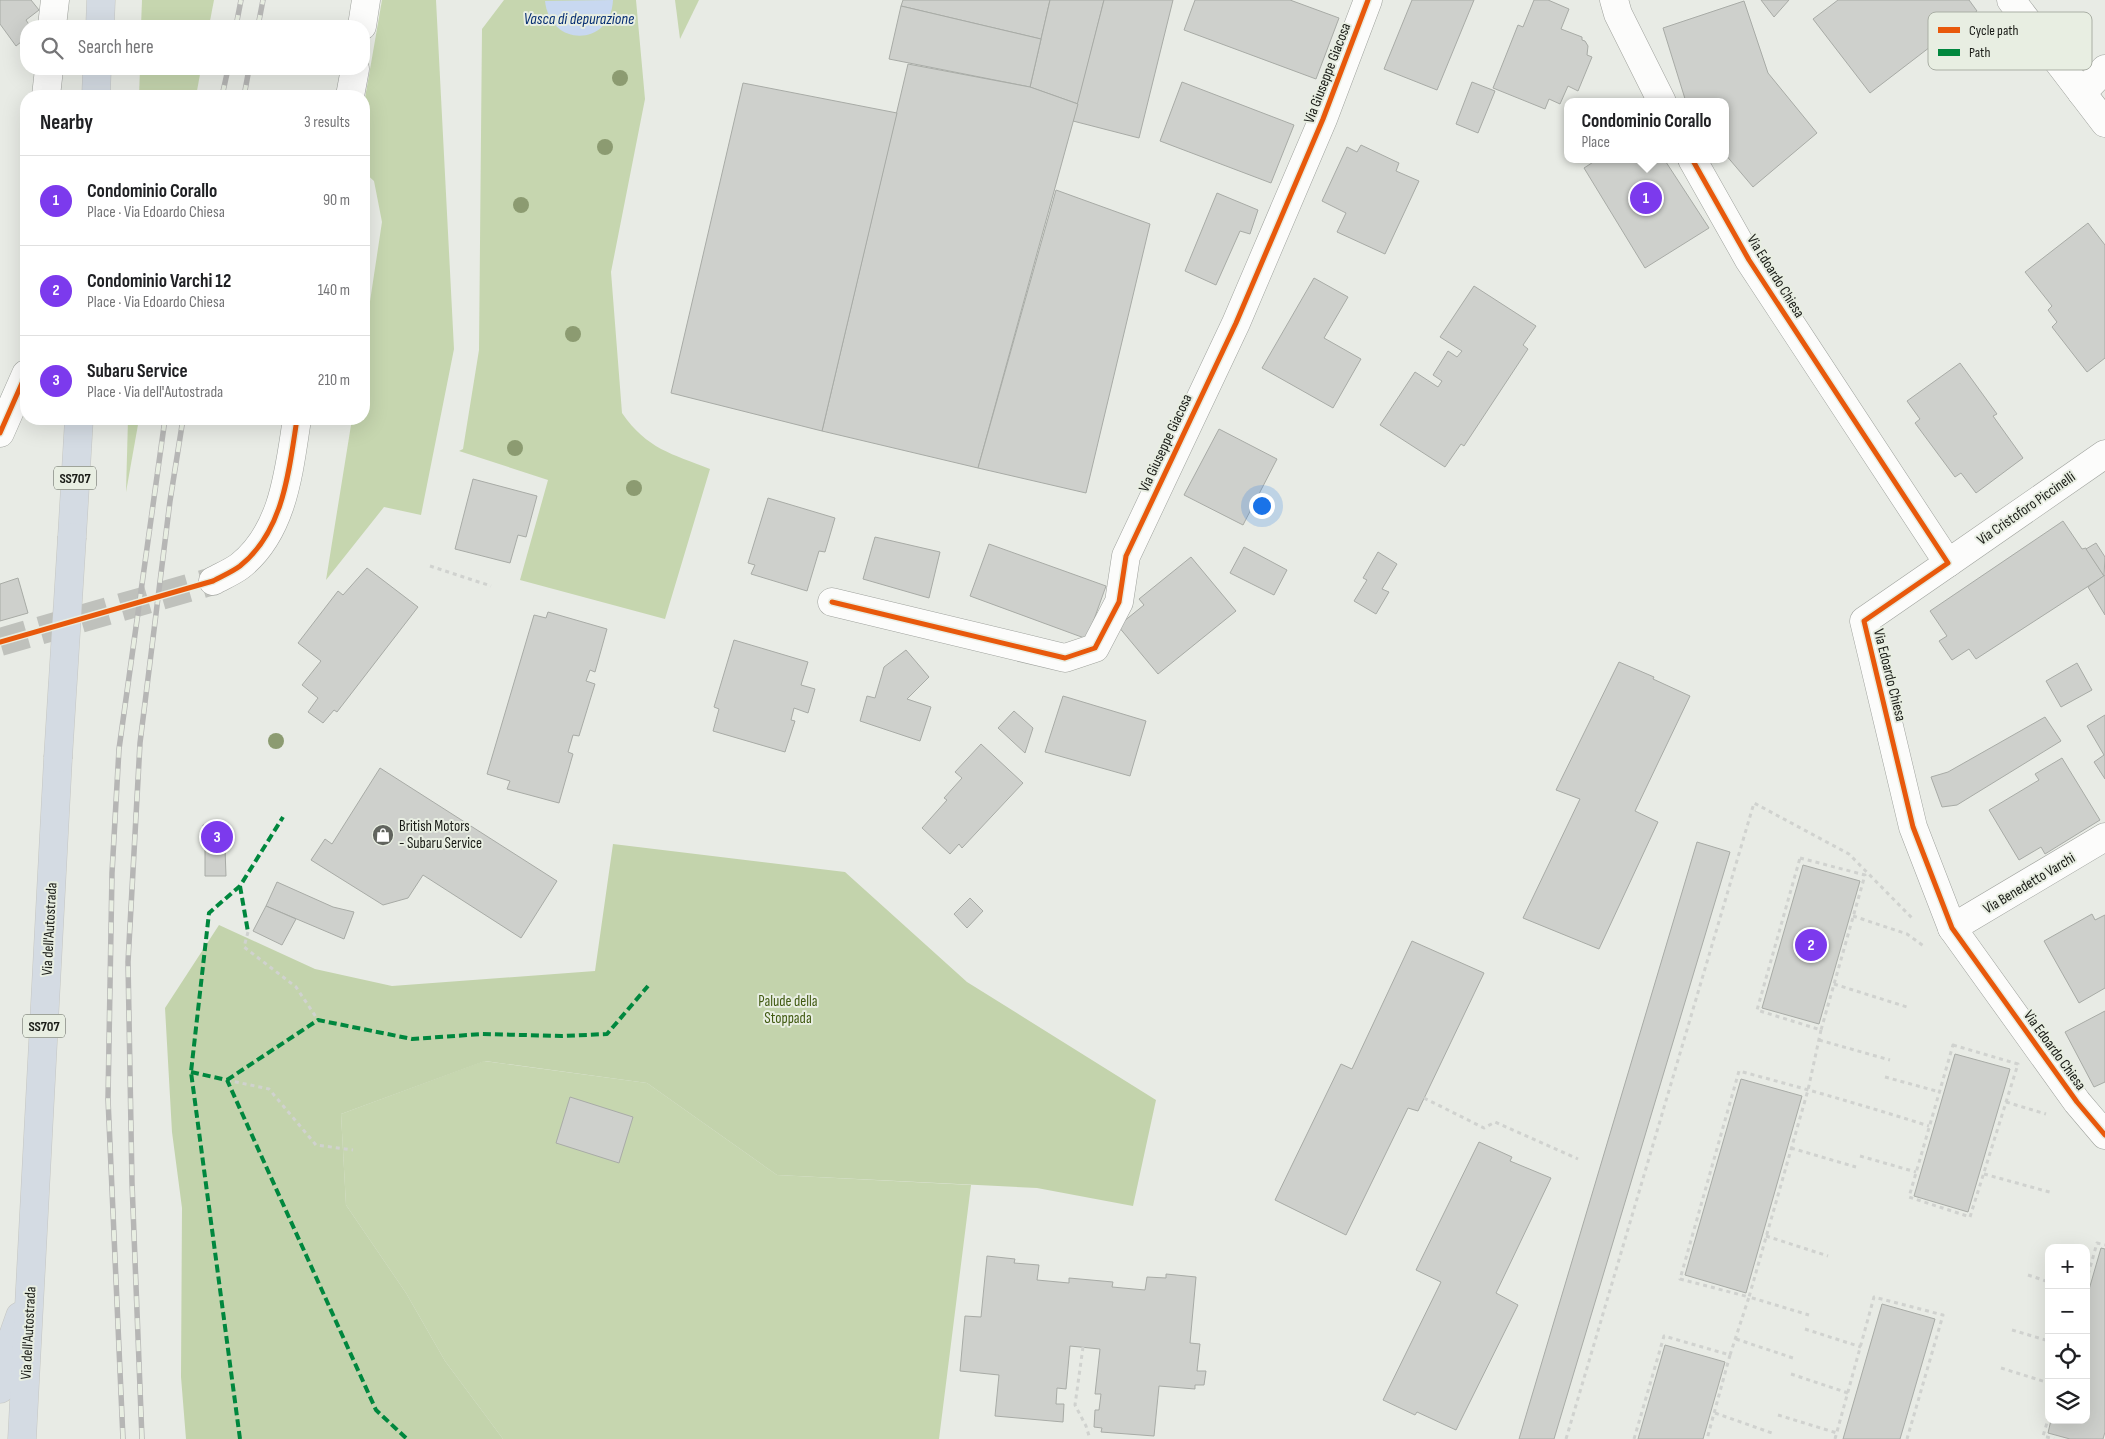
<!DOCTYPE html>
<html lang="en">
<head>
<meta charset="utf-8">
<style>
  :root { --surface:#fff; --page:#f2f2f2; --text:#202124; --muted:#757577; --line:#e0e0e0; --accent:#7c3aed }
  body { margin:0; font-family:"Sofia Sans Condensed",sans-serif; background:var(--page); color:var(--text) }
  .controls { position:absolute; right:15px; bottom:15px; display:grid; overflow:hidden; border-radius:10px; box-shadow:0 5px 20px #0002 }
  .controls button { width:45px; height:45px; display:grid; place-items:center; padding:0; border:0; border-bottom:1px solid var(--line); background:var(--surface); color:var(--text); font:25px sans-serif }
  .you { position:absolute; left:1261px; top:505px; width:18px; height:18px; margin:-12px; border:4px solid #fff; border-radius:50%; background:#1a73e8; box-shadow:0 0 0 8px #1a73e833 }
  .badge { display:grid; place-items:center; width:32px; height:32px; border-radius:50%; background:var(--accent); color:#fff; font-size:16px; font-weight:700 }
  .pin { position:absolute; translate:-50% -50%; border:2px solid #fff; box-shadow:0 1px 5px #0006 }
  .popup { position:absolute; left:1564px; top:98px; width:165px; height:65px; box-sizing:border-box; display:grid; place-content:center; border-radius:10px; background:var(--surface); filter:drop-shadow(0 1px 4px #0005); font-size:16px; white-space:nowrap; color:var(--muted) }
  .popup b { font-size:19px; color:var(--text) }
  .popup::after { content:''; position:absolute; left:50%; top:100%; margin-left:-10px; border:10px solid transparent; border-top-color:var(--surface) }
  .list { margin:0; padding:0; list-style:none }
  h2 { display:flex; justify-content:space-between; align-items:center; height:65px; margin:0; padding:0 20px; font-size:21px }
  h2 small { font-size:16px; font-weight:400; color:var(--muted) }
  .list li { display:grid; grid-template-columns:32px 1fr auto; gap:15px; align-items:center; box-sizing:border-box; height:90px; padding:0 20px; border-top:1px solid var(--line) }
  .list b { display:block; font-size:19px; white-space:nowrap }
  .list p { margin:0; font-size:16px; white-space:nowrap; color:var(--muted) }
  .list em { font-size:16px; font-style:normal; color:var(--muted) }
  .icon { flex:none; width:28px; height:28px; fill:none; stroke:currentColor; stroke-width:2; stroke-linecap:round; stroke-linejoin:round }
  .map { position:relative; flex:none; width:2105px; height:1439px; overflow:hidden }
  .search { position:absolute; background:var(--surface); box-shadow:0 5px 20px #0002; left:20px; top:20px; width:350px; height:55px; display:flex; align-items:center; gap:12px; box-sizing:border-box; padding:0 18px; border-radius:20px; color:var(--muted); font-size:19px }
  .panel { position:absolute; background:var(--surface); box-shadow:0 5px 20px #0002; left:20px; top:90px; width:350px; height:335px; border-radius:20px }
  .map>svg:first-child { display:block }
</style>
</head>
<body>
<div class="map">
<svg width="2105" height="1439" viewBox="0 0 2105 1439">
  <rect width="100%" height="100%" fill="#e8ebe5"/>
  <!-- green -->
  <g fill="#c6d6af">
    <polygon points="142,0 214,0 209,26 141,26"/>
    <polygon points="382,0 436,0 454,349 421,515 384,507 326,580 352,419 364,419 364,341 382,222 374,181 364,172 364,104"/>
    <path d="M504 0H636L645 99 611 272 622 413C647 449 672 454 710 469L665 619 520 580 548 480 459 451 463 449 479 350 482 29Z"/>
    <polygon points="675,0 699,0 680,39"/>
    <polygon points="140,69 201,69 196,96 139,96"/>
    <polygon points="128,419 139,419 126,492"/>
    <polygon points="484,1061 647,1083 777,1175 971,1185 939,1439 503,1439 445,1361 406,1293 346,1205 341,1114"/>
  </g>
  <!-- forest -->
  <polygon fill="#c3d3ac" points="613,844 845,872 967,982 1156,1100 1133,1206 1037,1188 777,1175 647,1083 485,1061 341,1114 346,1205 406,1293 445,1361 503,1439 186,1439 181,1377 182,1208 172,1132 165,1008 219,925 315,969 392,986 595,971"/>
  <!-- water -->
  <path fill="#c8d8f0" d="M613 0C611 47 550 48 545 1Z"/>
  <!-- building -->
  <g fill="#ced0cc" stroke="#a8aba6">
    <polygon points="0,0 31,0 39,10 26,20 30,26 26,26 26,38 16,46 0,24"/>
    <polygon points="903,0 1050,0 1041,39 901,6"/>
    <polygon points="1050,0 1104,0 1078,104 1030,87"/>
    <polygon points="1104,0 1173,0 1139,138 1073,121"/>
    <polygon points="1195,0 1290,0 1339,18 1316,79 1184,30"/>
    <polygon points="1412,0 1474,0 1437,90 1384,69"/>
    <polygon points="1534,0 1548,0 1569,9 1561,29 1582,37 1582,40 1585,41 1588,46 1587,55 1592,57 1578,91 1568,86 1560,104 1549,99 1545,109 1493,88 1518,25 1523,27"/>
    <polygon points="1761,0 1789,0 1774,17"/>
    <polygon points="1838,0 1969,0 1977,11 1870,93 1813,19"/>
    <polygon points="1744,1 1768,73 1817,133 1753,187 1725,154 1725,102 1686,102 1663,28"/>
    <polygon points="901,6 1041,39 1030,87 889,59"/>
    <polygon points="908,64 1030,87 1078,104 978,468 822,431"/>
    <polygon points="1182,82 1294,125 1271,183 1160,141"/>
    <polygon points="1472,82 1495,91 1478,133 1456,124"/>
    <polygon points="743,83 897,113 822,431 671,393"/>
    <polygon points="1361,145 1399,163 1396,171 1419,181 1385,254 1337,232 1346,213 1322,201 1347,147 1357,152"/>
    <polygon points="1598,159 1664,159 1709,228 1645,268 1584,168"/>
    <polygon points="1056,190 1150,224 1086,493 978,468"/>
    <polygon points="1217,193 1258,210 1250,234 1240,231 1216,285 1185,271"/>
    <polygon points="2088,223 2105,245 2105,358 2087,372 2052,327 2057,322 2048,310 2052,306 2025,272"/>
    <polygon points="1314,278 1348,297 1324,338 1361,359 1333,408 1262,368"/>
    <polygon points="1474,286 1536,326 1523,345 1528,349 1464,446 1461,444 1445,467 1380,425 1415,372 1438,387 1442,381 1433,375 1448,351 1457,357 1462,351 1440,337"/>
    <polygon points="1960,363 1997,414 1993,416 2023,458 1976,493 1961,473 1955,477 1915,423 1920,419 1907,401"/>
    <polygon points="1219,429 1277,459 1243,525 1184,495"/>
    <polygon points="473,479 537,496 526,537 518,535 510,563 455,549"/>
    <polygon points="768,498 835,518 825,552 819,551 807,591 751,574 755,565 748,563"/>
    <polygon points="2063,521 2082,549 2086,548 2104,576 1976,659 1969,649 1952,660 1939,641 1947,636 1930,611"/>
    <polygon points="875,537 940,552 929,598 863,579"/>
    <polygon points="2096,543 2105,557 2104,576 2086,549"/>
    <polygon points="989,544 1106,586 1087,639 970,596"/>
    <polygon points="1244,547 1287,570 1274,595 1230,573"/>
    <polygon points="1378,552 1397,564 1382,589 1389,592 1376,614 1354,601 1367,580 1363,578"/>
    <polygon points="1191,557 1236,611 1158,674 1118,626 1144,605 1139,599"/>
    <polygon points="367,568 418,607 337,712 334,710 323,723 308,712 318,698 302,685 321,661 298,643 338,591 343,595"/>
    <polygon points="2105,575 2105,615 2088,587"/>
    <polygon points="18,578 28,613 0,621 0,584"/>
    <polygon points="548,612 607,629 595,672 590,670 586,681 595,684 579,736 573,735 568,752 573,754 559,803 507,789 510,781 487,774 534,615 546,618"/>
    <polygon points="734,640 808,662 801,685 815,689 808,713 794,708 791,720 795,721 785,752 713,731 719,709 714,707"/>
    <polygon points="906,650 929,677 907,699 931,707 920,741 860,721 867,696 875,698 884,667"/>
    <polygon points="1619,662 1654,677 1653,679 1690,696 1635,811 1658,822 1599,949 1523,918 1580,799 1556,790"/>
    <polygon points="2077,663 2092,690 2061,707 2046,681"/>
    <polygon points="1063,696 1146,721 1130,776 1045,752"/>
    <polygon points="1014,711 1033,728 1025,753 998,728"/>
    <polygon points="2105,715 2105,779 2094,762 2104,755 2087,726"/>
    <polygon points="2045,717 2061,741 1957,805 1942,807 1931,777 1948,772"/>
    <polygon points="981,744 1023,783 962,848 959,844 950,854 922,828 947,800 944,798 962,778 955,772"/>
    <polygon points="2062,758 2100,820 2045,854 2041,847 2019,860 1989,810 2039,780 2035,774"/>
    <polygon points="380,768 557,881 521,938 423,875 408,898 383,905 311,860 325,839 332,844"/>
    <polygon points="229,824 230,849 205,850 203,825"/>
    <polygon points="1697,842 1730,852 1554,1439 1519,1439"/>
    <polygon points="225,849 226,876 205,876 205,850"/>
    <polygon points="1803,865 1860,881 1819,1024 1762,1008"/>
    <polygon points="277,882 333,907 354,912 344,939 266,906"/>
    <polygon points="970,898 983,911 967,928 954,914"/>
    <polygon points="266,906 296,919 282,945 253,931"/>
    <polygon points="2092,914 2095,920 2105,915 2105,988 2079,1003 2044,941"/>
    <polygon points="1412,941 1484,973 1418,1111 1408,1108 1346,1235 1275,1200 1341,1064 1352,1069"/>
    <polygon points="2105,1011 2105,1082 2094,1087 2065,1032"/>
    <polygon points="1955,1054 2010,1069 1968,1212 1914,1196"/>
    <polygon points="1741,1079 1802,1096 1746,1293 1685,1275"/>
    <polygon points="570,1097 633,1117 619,1163 556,1143"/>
    <polygon points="1479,1142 1512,1157 1510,1161 1551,1178 1496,1293 1518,1305 1456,1430 1417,1412 1415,1415 1383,1400 1441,1282 1416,1270"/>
    <polygon points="2101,1248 2105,1249 2105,1432 2103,1439 2070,1439 2048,1433 2051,1420 2086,1420 2086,1300"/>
    <polygon points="987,1256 1015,1259 1014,1263 1039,1265 1037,1280 1069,1283 1069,1278 1113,1282 1112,1287 1145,1290 1147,1277 1166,1278 1166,1274 1196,1277 1190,1343 1200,1344 1197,1371 1206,1371 1204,1385 1195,1385 1195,1389 1159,1386 1154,1436 1101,1432 1102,1428 1094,1427 1095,1410 1099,1410 1101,1394 1095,1394 1100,1349 1070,1346 1066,1389 1057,1388 1056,1404 1064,1404 1063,1422 995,1416 999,1375 960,1371 965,1316 981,1317"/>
    <polygon points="1882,1304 1935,1319 1900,1439 1843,1439"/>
    <polygon points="1665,1345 1725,1362 1703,1439 1638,1439"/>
  </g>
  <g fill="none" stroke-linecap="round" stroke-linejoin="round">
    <!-- secondary-tunnel -->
    <polyline stroke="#bfc1bc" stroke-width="28" stroke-dasharray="28 14" stroke-linecap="butt" points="0,642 213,581"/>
    <!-- street casing -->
    <g stroke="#9fa29d" stroke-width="29">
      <g id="street">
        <polyline points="1614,0 1618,14 1662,102"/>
        <polyline points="52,26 55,0"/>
        <polyline points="2082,93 2105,69"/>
        <polyline points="46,96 49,69"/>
        <polyline points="1692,159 1749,260 1948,563 1864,621 1913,827 1952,928 2077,1102 2105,1135"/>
        <polyline points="0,433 26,374"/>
        <polyline points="1948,563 2105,454"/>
        <polyline points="832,602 1065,658 1095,648 1119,602 1126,556 1236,323 1323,119 1368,0"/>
        <polyline points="1952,928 2105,837"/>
      </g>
    </g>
    <!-- secondary casing -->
    <g stroke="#9fa29d" stroke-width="29">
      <g id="secondary">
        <polyline points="2011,0 2105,123"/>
        <polyline points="362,26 366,0"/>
        <polyline points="350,96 355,69"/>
        <path d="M213 581C222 576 232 572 240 566 284 531 289 470 297 419"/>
      </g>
    </g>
    <!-- highway casing -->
    <g stroke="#c5c6c2" stroke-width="29">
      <g id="highway">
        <polyline points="100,26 101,0"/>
        <polyline points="96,96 97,69"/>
        <polyline points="72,537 79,419"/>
        <polyline points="0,1389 6,1356 20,1316"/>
        <polyline points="22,1439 58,758"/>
      </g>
    </g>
    <!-- path -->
    <g stroke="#d0d2cf" stroke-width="3" stroke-dasharray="4 4" stroke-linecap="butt">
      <polyline points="430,566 491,586"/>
      <polygon points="1800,858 1865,875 1821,1030 1757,1010"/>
      <polyline points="1853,916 1907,934 1925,947"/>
      <polyline points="248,932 244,947 296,987 318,1020"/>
      <polyline points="1834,984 1907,1007"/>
      <path d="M1821 1030 1808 1090 1749 1297 1680 1279 1739 1071C1803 1088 1866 1106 1929 1126"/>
      <polyline points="1819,1040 1890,1060"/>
      <polygon points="1953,1045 2018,1064 1970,1217 1909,1197"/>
      <polyline points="1885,1077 1940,1092"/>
      <polyline points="227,1080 269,1089 316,1145 353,1150"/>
      <polyline points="1424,1098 1484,1128 1495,1122 1578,1159"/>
      <polyline points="2006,1102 2046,1114"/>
      <polyline points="1791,1148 1856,1167"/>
      <polyline points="1860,1156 1916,1172"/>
      <polyline points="1984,1174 2053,1193"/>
      <polyline points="1766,1236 1828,1256"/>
      <polyline points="2028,1275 2049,1282"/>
      <polyline points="2086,1282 2097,1243 2105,1245"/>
      <polyline points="1805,1329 1861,1347"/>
      <polyline points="2012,1330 2049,1341"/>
      <polyline points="1736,1339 1796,1359"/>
      <polyline points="1083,1347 1075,1405 1086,1426 1090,1439"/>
      <polyline points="1730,1355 1749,1297 1809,1315"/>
      <polyline points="2001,1368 2049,1383"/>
      <polyline points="1791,1374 1848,1393"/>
      <polyline points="1715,1413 1772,1433"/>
      <polyline points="1778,1415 1837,1433"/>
      <polyline points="2049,1416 2043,1436 2054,1439"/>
      <polyline points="1566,1439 1754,803 1849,854 1912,918"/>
      <polyline points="1634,1439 1664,1336 1730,1355 1707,1439"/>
      <polyline points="1835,1439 1874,1297 1943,1315 1907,1439"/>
    </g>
    <!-- street -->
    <use href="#street" stroke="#fcfcfb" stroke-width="28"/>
    <!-- secondary -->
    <use href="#secondary" stroke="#fcfcfb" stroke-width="28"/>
    <!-- highway -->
    <use href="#highway" stroke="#d4dbe3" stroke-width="28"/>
    <!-- rail casing -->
    <g stroke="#b6b6b5" stroke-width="5.5">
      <g id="rail">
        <polyline points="236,26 241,0"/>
        <polyline points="258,26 263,0"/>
        <polyline points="222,96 228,69"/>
        <polyline points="244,96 249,69"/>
        <polyline points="123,1439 108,1099 112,873 119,749 165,419"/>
        <polyline points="142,1439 132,1183 128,962 140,743 170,501 183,419"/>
      </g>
    </g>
    <!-- rail -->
    <use href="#rail" stroke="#e8eee2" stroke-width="4" stroke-dasharray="11" stroke-linecap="butt"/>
    <!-- highway-bridge casing -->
    <g stroke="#c5c6c2" stroke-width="29" stroke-linecap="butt">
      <polyline id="highway-bridge" points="58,758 72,537"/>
    </g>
    <!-- highway-bridge -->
    <use href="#highway-bridge" stroke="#d4dbe3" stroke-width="28"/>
    <!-- quiet -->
    <g stroke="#00873e" stroke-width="4" stroke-dasharray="8 4" stroke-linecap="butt">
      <polyline points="240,886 248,932"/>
      <polyline points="191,1072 227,1080 376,1410 407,1439"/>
      <polyline points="227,1080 318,1020 412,1039 482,1034 562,1036 607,1034 648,986"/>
      <polyline points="240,1439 191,1072 209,913 240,886 283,817"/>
    </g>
    <!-- cycleway casing -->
    <g stroke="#e8eee2" stroke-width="8">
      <g id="cycleway">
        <polyline points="1692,159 1749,260 1948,563 1864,621 1913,827 1952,928 2077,1102 2105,1135"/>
        <polyline points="0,433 26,374"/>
        <polyline points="832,602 1065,658 1095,648 1119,602 1126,556 1236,323 1323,119 1368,0"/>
        <path d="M0 642 213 581C222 576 232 572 240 566 284 531 289 470 297 419"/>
      </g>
    </g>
    <!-- cycleway -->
    <use href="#cycleway" stroke="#e8590c" stroke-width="5"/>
  </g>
  <!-- trees -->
  <g fill="#8c9b71">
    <circle cx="620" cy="78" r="8"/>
    <circle cx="605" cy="147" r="8"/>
    <circle cx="521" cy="205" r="8"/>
    <circle cx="573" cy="334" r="8"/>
    <circle cx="515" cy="448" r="8"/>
    <circle cx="634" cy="488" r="8"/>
    <circle cx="276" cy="741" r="8"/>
  </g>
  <!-- icons -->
  <defs>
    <g id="shop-disc" transform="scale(1.125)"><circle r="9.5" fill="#61645e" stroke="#e8eee2"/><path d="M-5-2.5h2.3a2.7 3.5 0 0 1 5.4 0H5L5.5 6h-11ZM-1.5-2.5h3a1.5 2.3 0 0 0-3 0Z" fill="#fff"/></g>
  </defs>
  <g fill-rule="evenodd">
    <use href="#shop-disc" x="383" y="835"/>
  </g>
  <g text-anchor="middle" stroke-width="4" stroke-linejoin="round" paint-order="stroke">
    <!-- shield labels -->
    <g fill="#e8eee2" stroke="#575a53" stroke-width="1">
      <rect x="54" y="466.5" width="42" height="23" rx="4"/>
      <rect x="23" y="1014.5" width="42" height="23" rx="4"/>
    </g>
    <g font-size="14" font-weight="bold" fill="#191b16">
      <text x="75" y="483">SS707</text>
      <text x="44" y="1031">SS707</text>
    </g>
    <!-- street labels -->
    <g font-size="15" fill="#191b16" stroke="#e8eee2">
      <text transform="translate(1327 73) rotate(-69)" y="5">Via Giuseppe Giacosa</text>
      <text transform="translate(1776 276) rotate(58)" y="5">Via Edoardo Chiesa</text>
      <text transform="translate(1165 443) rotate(-65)" y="5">Via Giuseppe Giacosa</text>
      <text transform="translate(2026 508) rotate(-35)" y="5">Via Cristoforo Piccinelli</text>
      <text transform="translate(1890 675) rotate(76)" y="5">Via Edoardo Chiesa</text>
      <text transform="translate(2029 883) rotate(-31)" y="5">Via Benedetto Varchi</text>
      <text transform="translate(49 929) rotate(-87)" y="5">Via dell'Autostrada</text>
      <text transform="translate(2055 1050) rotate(54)" y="5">Via Edoardo Chiesa</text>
      <text transform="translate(28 1333) rotate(-87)" y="5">Via dell'Autostrada</text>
    </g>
    <!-- poi labels -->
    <g font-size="15" fill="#191b16" stroke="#e8eee2" text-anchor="start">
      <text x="399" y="831">British Motors<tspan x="399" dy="17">- Subaru Service</tspan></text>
    </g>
    <!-- park labels -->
    <g font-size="15" fill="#415a12" stroke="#e8eee2">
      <text x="788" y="1006">Palude della<tspan x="788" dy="17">Stoppada</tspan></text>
    </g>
    <!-- water labels -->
    <g font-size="16" font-style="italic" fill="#072f73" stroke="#e8eee2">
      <text x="579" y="24">Vasca di depurazione</text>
    </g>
  </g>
  <!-- legend -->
  <rect x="1928" y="12" width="164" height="58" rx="8" fill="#e8eee2" stroke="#aaafa5" stroke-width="1"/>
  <rect x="1938" y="27" width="22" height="6" fill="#e8590c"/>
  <rect x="1938" y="49" width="22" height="7" fill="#00873e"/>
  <g font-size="14" fill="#191b16">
    <text x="1969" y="35">Cycle path</text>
    <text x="1969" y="57">Path</text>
  </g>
</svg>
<div class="controls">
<button>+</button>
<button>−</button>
<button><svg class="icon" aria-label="locate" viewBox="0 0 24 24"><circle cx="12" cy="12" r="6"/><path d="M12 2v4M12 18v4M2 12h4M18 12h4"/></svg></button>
<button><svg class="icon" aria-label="layers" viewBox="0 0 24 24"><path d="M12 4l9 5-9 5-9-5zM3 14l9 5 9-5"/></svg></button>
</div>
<div class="you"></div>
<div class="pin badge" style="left:1646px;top:198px">1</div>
<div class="popup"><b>Condominio Corallo</b>Place</div>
<div class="pin badge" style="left:1811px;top:945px">2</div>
<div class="pin badge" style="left:217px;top:837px">3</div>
<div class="search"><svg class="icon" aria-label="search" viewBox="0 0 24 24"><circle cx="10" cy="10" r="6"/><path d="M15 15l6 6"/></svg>Search here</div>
<section class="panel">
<h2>Nearby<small>3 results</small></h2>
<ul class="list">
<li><span class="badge">1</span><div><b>Condominio Corallo</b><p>Place · Via Edoardo Chiesa</p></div><em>90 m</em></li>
<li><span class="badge">2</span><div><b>Condominio Varchi 12</b><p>Place · Via Edoardo Chiesa</p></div><em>140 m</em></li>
<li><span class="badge">3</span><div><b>Subaru Service</b><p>Place · Via dell'Autostrada</p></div><em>210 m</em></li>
</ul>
</section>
</div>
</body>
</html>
